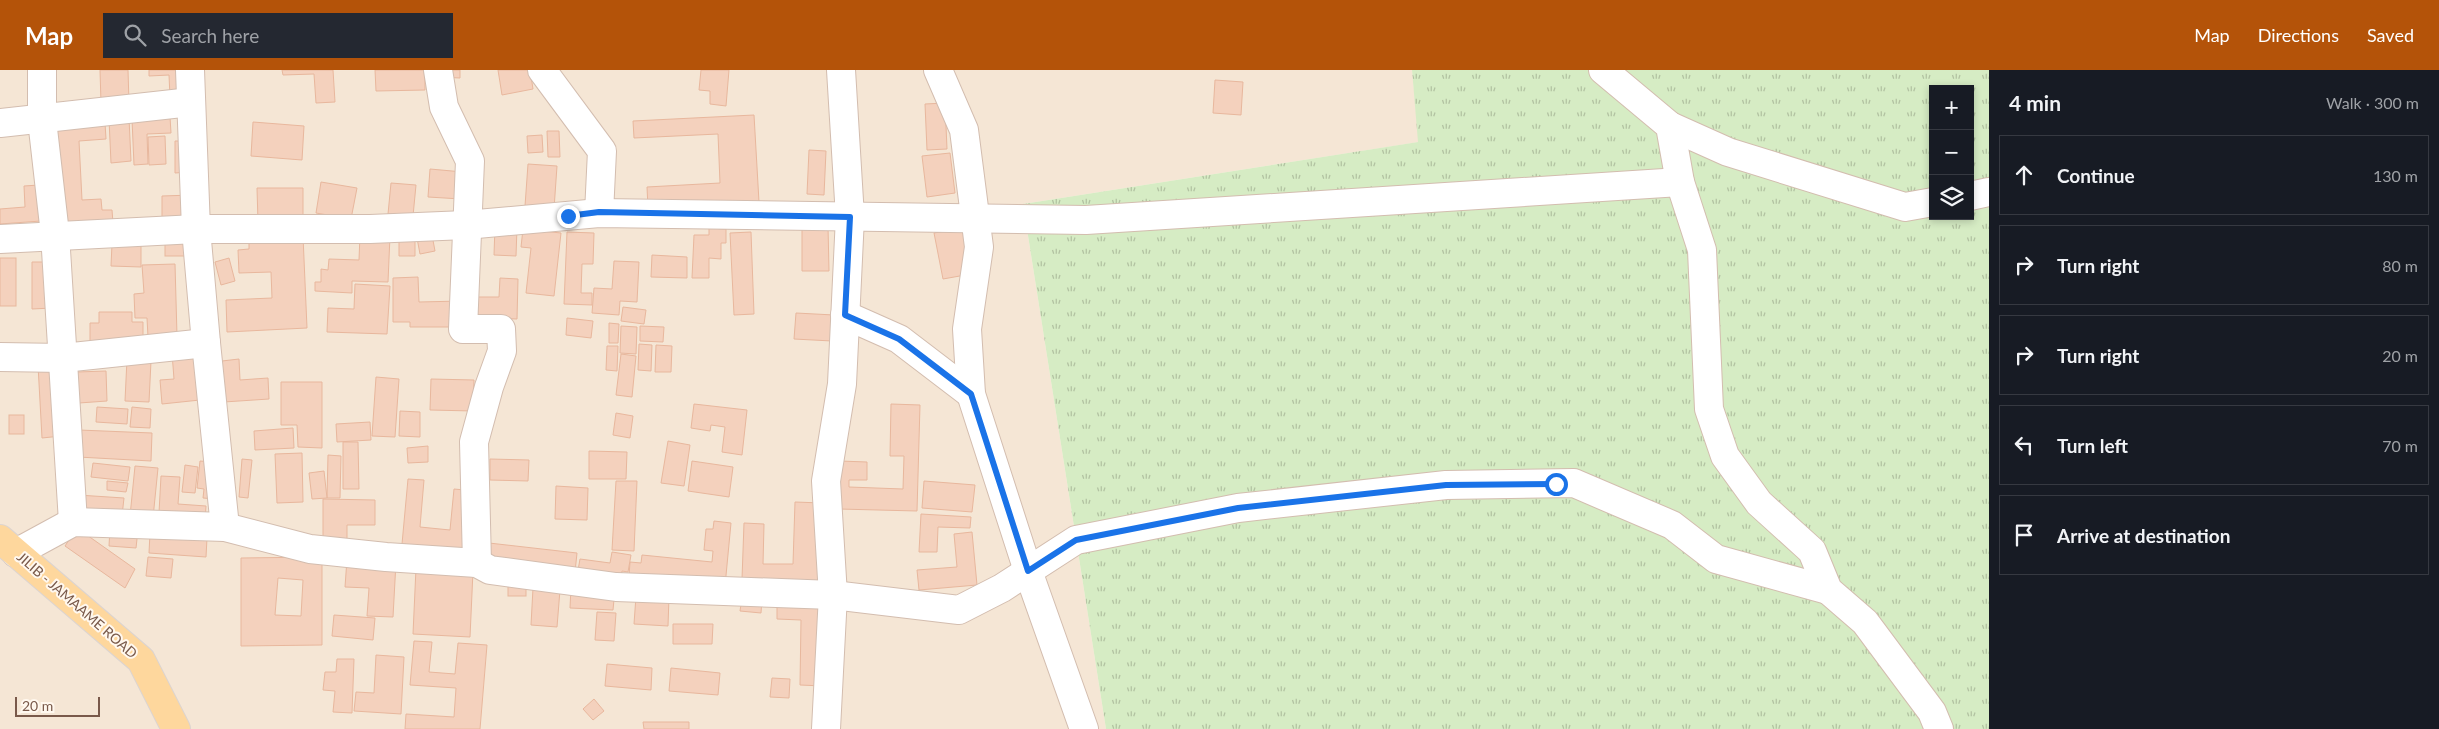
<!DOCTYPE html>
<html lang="en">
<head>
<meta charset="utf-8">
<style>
  :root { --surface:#171b24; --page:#242831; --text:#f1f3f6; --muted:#9ea1a6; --line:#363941; --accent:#b45309 }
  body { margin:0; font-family:Lato,sans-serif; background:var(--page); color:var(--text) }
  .controls { position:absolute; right:15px; top:15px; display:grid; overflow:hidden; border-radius:0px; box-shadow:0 2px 8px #0003 }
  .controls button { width:45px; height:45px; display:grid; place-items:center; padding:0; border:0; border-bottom:1px solid var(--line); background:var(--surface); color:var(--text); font:25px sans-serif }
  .scale { position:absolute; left:15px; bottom:12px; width:85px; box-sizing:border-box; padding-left:5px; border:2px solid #79594a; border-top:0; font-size:14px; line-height:18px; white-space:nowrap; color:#79594a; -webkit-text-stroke:4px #fff8ef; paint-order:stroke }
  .stop { position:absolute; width:15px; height:15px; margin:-11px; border:4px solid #1a73e8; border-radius:50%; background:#fff }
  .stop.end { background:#1a73e8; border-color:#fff; box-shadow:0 1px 5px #0008 }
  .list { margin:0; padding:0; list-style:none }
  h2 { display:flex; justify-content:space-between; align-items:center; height:65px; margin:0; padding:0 20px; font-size:21px }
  h2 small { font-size:16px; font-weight:400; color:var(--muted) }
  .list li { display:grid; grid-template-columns:32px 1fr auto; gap:15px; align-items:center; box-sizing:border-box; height:80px; margin:0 10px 10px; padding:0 10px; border:1px solid var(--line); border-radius:0px }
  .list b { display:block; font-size:19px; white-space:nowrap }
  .list em { font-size:16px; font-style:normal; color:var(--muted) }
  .icon { flex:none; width:28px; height:28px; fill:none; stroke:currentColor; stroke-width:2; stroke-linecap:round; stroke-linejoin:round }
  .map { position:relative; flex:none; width:1989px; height:659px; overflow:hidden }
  header { display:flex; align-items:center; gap:30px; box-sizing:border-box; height:70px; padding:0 25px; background:var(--accent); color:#fff }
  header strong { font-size:24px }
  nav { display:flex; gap:28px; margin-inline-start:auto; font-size:18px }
  .search { width:350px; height:45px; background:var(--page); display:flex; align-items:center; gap:12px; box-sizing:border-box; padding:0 18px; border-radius:0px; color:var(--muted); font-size:19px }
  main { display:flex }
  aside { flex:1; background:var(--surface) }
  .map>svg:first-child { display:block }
</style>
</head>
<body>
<header>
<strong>Map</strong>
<div class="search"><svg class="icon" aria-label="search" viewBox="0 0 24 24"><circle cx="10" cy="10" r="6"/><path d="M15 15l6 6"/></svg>Search here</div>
<nav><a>Map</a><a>Directions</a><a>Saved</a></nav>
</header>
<main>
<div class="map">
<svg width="1989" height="659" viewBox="0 0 1989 659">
  <defs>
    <pattern id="grass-tufts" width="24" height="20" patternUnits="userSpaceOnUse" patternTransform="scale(1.25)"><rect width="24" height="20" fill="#d6ecc4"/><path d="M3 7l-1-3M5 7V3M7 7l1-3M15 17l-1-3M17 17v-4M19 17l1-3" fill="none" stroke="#b2c2a1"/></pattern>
  </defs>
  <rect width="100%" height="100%" fill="#fdf4e7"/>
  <!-- residential -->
  <polygon fill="#f5e6d5" points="0,0 1412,0 1419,72 1023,134 1106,659 0,659"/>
  <!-- grass -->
  <path fill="url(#grass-tufts)" fill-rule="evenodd" d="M1412 0H1989V659H1106L1023 134 1418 72ZM1933 19H1970V146H1933Z"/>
  <!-- building -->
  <g fill="#f4d1bd" stroke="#e8b79d" fill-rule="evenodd">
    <polygon points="100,0 128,0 129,33 101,33"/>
    <polygon points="149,0 187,0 187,26 170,27 169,5 149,6"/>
    <polygon points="282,0 333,0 335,32 316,33 314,4 283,5"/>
    <polygon points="375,0 425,0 425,20 376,21"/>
    <polygon points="440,0 460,0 460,8 440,7"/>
    <polygon points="498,0 530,0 533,19 502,25"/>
    <polygon points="701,0 729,0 726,36 710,34 710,21 699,20"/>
    <polygon points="1215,10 1243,12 1241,45 1213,43"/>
    <polygon points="945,33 947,79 927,80 925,34"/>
    <polygon points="754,45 759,132 648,138 647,117 720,113 718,64 634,68 633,51"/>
    <polygon points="170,47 171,63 147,64 148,94 134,95 132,49"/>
    <polygon points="129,48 131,91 111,93 109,49"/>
    <polygon points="253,52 304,56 302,90 251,86"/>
    <polygon points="105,53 106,69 79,71 82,130 101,129 102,140 112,140 113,153 61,156 55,56"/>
    <polygon points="547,61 559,61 560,87 548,87"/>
    <polygon points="542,65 543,82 528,83 527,66"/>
    <polygon points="165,66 166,94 149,95 148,67"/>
    <polygon points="175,71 189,71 189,102 175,103"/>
    <polygon points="809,80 826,81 824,125 807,124"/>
    <polygon points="950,83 955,123 927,127 922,86"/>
    <polygon points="528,94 557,96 554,139 525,136"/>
    <polygon points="430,99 463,102 461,129 428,127"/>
    <polygon points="321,112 357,118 351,149 316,143"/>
    <polygon points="391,113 416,115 413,146 388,144"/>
    <polygon points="39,115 41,151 0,154 0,139 25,137 24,116"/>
    <polygon points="257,118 303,118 303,151 258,152"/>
    <polygon points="192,125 192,150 162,151 162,126"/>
    <polygon points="495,156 517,157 516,186 494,185"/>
    <polygon points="802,156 828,156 829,201 802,201"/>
    <polygon points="709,158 726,159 726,173 721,173 721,189 709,188 709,208 692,208 694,165 709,165"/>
    <polygon points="963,158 971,204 943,209 934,163"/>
    <polygon points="523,159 561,163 554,226 526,223 531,178 521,177"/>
    <polygon points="567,162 594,163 593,194 582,194 581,223 592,223 592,235 564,234"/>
    <polygon points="751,162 754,244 734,245 730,163"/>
    <rect x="165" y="164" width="21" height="22"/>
    <polygon points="360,165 390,166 388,212 352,211 352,223 315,221 315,212 321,212 321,199 328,200 329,189 359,190"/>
    <polygon points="432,165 435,181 420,184 417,168"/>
    <polygon points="303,166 307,258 227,262 226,230 272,228 271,202 239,203 238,180 249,179 249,168"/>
    <polygon points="399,170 415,171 415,186 399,186"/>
    <polygon points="112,174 141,174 141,197 111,196"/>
    <polygon points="652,185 687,187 687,208 651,207"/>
    <rect x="0" y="188" width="16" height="48"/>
    <polygon points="229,188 235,211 221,215 215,192"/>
    <polygon points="614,191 639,192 637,232 620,231 619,245 592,243 594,218 612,219"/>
    <polygon points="32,192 52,192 52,238 32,239"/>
    <polygon points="175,194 177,266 148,267 147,248 135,248 134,224 144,223 142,195"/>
    <polygon points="418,207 419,232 461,231 462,257 410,257 410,252 393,252 393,208"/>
    <polygon points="500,208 518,209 517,249 467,247 467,227 499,227"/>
    <polygon points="355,214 390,216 387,264 327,262 328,238 354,239"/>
    <polygon points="623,237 646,240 644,254 621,251"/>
    <polygon points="99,242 132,242 132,252 143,252 143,272 90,272 90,253 99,253"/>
    <polygon points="796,243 834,245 832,271 794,269"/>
    <polygon points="567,248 593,251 591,268 566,265"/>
    <polygon points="609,253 619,254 618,273 609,273"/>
    <polygon points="621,256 637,257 636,284 620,283"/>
    <polygon points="640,256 664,257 663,272 640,271"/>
    <polygon points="639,274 652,275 651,301 638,300"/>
    <polygon points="656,275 672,276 671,302 655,302"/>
    <polygon points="607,276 618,276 617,301 606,300"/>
    <polygon points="196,281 200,330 162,334 160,310 174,309 172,283"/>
    <polygon points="621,284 636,286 632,327 616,325"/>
    <polygon points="127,289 151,291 149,332 125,331"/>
    <polygon points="239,289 240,310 268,308 269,329 224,332 222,291"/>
    <polygon points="58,294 61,366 42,368 38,295"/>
    <polygon points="106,301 107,331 79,333 77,302"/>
    <polygon points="376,307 399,309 395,367 372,366"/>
    <polygon points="431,309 474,310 473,341 430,340"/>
    <polygon points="281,312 322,312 322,378 298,377 297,355 281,355"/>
    <polygon points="694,334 747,340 742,385 722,382 725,357 711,355 710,361 691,358"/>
    <polygon points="891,334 920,335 917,441 839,439 840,391 867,392 867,410 849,410 849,417 903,419 904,386 890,386"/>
    <polygon points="97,337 128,339 127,354 96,352"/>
    <polygon points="132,337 151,339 150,358 130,357"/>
    <polygon points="400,341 420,342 420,367 399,366"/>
    <polygon points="616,343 633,346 630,368 613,365"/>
    <rect x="9" y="345" width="15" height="19"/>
    <polygon points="370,352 371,370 337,372 336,354"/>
    <polygon points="293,358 294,378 255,380 254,361"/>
    <polygon points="79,360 152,363 151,391 78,387"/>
    <polygon points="668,371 690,375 684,416 661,413"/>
    <polygon points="343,372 358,372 359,419 343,419"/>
    <polygon points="428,376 428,392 408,393 407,378"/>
    <polygon points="589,381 627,382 626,409 589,409"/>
    <polygon points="302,383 303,432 277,433 275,384"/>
    <polygon points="328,385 341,386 340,428 327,428"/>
    <polygon points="242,389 252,390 248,428 239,427"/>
    <polygon points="490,389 529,390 528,411 490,410"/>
    <polygon points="200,391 213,392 216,429 203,428 204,419 197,418"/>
    <polygon points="692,391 733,397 729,427 688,421"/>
    <polygon points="93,393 130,397 128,411 91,407"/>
    <polygon points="185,395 198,397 195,423 182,422"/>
    <polygon points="135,396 158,398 153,448 130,446"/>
    <polygon points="324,401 327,428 312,429 309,403"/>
    <polygon points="161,406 180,407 178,434 206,436 205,451 159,443"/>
    <polygon points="408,409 424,410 420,457 450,460 454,419 475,421 469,481 402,474"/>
    <polygon points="107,411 128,413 126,422 107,420"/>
    <polygon points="616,411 637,411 634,481 612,480"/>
    <polygon points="924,411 975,415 972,442 922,438"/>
    <polygon points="556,416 588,418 587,450 555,449"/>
    <polygon points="78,425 124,428 122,446 77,442"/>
    <polygon points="323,429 375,430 375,455 347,455 347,472 323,472"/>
    <polygon points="795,432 822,433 819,511 742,509 744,453 764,454 763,494 793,494"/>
    <polygon points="921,444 971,447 970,458 938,457 937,482 919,482"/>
    <polygon points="714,451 731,453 725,516 629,506 630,492 641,493 642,485 712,492 713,481 704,480 706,459 713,459"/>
    <polygon points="77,458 135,499 125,518 65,476"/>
    <polygon points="110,458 138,460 136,478 109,476"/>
    <polygon points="972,462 977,515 919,520 917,500 957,497 954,464"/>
    <polygon points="150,463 207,468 206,487 149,483"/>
    <polygon points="489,473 577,483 575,502 487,492"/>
    <polygon points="612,482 631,485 628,502 622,501 621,508 577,506 580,489 610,493"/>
    <polygon points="148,487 173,489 171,508 146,506"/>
    <path d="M322 487V575L241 576V488ZM278 508 303 510 301 546 275 545Z"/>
    <polygon points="347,489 396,492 393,547 367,546 369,518 345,517"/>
    <polygon points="416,498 473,501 470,567 413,564"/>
    <rect x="508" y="516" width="18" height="10"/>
    <polygon points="571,517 615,519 613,540 570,538"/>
    <polygon points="533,518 560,520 557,557 531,555"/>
    <polygon points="636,526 669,527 668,556 634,554"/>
    <polygon points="777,527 825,528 823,616 800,615 801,550 777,549"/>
    <polygon points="742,528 762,529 761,543 740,541"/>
    <polygon points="597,542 616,543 614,571 595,570"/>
    <polygon points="334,545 375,548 373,570 332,566"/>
    <polygon points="673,554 713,554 712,574 673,574"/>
    <polygon points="414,571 432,572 429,602 455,604 458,573 487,575 480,659 405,659 406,644 454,647 456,618 410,615"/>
    <polygon points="376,585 404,587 401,644 354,641 356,622 374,623"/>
    <polygon points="337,589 354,589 352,643 333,642 335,621 323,620 325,602 336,602"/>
    <polygon points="607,594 652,598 651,620 605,616"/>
    <polygon points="671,598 720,603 718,625 669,621"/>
    <polygon points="772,608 790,609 789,628 770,627"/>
    <polygon points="594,629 604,641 593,650 583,639"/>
    <polygon points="643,652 689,652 689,659 644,659"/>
  </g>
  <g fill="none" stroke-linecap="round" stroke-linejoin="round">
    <!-- street casing -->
    <g stroke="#d3bdaf" stroke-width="30">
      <g id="street">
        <polyline points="42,0 42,50 55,164 73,452"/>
        <polyline points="190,0 196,159 206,273 225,457"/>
        <polyline points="438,0 444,37 470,91 463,259 501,259 502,281 489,317 474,372 477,493"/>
        <polyline points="542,0 602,81 599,143"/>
        <polyline points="938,0 964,60 979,177 967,259 971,324 1028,501 1084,659"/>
        <polyline points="1603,0 1670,56 1680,112 1702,180 1709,339 1725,386 1759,433 1812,481 1828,520 1865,552 1932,642 1939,659"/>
        <polyline points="0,53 191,32"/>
        <polyline points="1670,56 1728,82 1905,137 1933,132"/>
        <polyline points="1970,126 1989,122"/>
        <polyline points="0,169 196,159 370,159 466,155 599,143 1086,150 1680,112"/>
        <polyline points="845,245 899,269 971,324"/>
        <polyline points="0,287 63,288 206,273"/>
        <polyline points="16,483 73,452 225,457 310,479 386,487 477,493 490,500 616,517 833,525 959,540 1002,518 1076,470 1238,438 1446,415 1574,413 1672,455 1716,489 1828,520"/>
        <polyline points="826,659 833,525 826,411 842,314 850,147 841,0"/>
      </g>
    </g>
    <!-- primary casing -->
    <g stroke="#dcd4d0" stroke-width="30">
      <polyline id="primary" points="0,469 141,590 176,659"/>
    </g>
    <!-- street -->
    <use href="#street" stroke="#fff" stroke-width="28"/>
    <!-- primary -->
    <use href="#primary" stroke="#fed79d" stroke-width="28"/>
  </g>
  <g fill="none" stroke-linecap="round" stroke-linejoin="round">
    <!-- route -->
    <polyline stroke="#1a73e8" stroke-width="6" points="568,146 599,142 850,147 845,245 899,269 971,324 1028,501 1076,470 1238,438 1446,415 1556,414"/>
  </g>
  <g text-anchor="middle" stroke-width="4" stroke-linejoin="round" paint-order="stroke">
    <!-- street labels -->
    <g font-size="14" fill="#79594a" stroke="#fff8ef">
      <text transform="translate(77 535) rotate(41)" y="5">JILIB - JAMAAME ROAD</text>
    </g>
  </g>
</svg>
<div class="controls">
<button>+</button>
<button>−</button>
<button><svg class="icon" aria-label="layers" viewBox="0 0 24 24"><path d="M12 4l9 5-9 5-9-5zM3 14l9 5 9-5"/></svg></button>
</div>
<div class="scale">20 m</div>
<div class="stop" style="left:1556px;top:414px"></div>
<div class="stop end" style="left:568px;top:146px"></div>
</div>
<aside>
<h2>4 min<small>Walk · 300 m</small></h2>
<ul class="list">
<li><svg class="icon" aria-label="ahead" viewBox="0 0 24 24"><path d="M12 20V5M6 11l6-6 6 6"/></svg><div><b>Continue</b></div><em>130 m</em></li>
<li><svg class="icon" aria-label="right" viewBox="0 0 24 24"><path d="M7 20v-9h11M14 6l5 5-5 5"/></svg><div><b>Turn right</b></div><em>80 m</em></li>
<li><svg class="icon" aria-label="right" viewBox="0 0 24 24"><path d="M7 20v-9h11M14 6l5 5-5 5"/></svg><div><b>Turn right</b></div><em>20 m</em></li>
<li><svg class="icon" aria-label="left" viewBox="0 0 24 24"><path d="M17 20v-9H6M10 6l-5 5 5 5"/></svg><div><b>Turn left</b></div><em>70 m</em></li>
<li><svg class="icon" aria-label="arrive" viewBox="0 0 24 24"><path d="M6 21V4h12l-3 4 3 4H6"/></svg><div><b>Arrive at destination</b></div></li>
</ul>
</aside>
</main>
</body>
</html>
